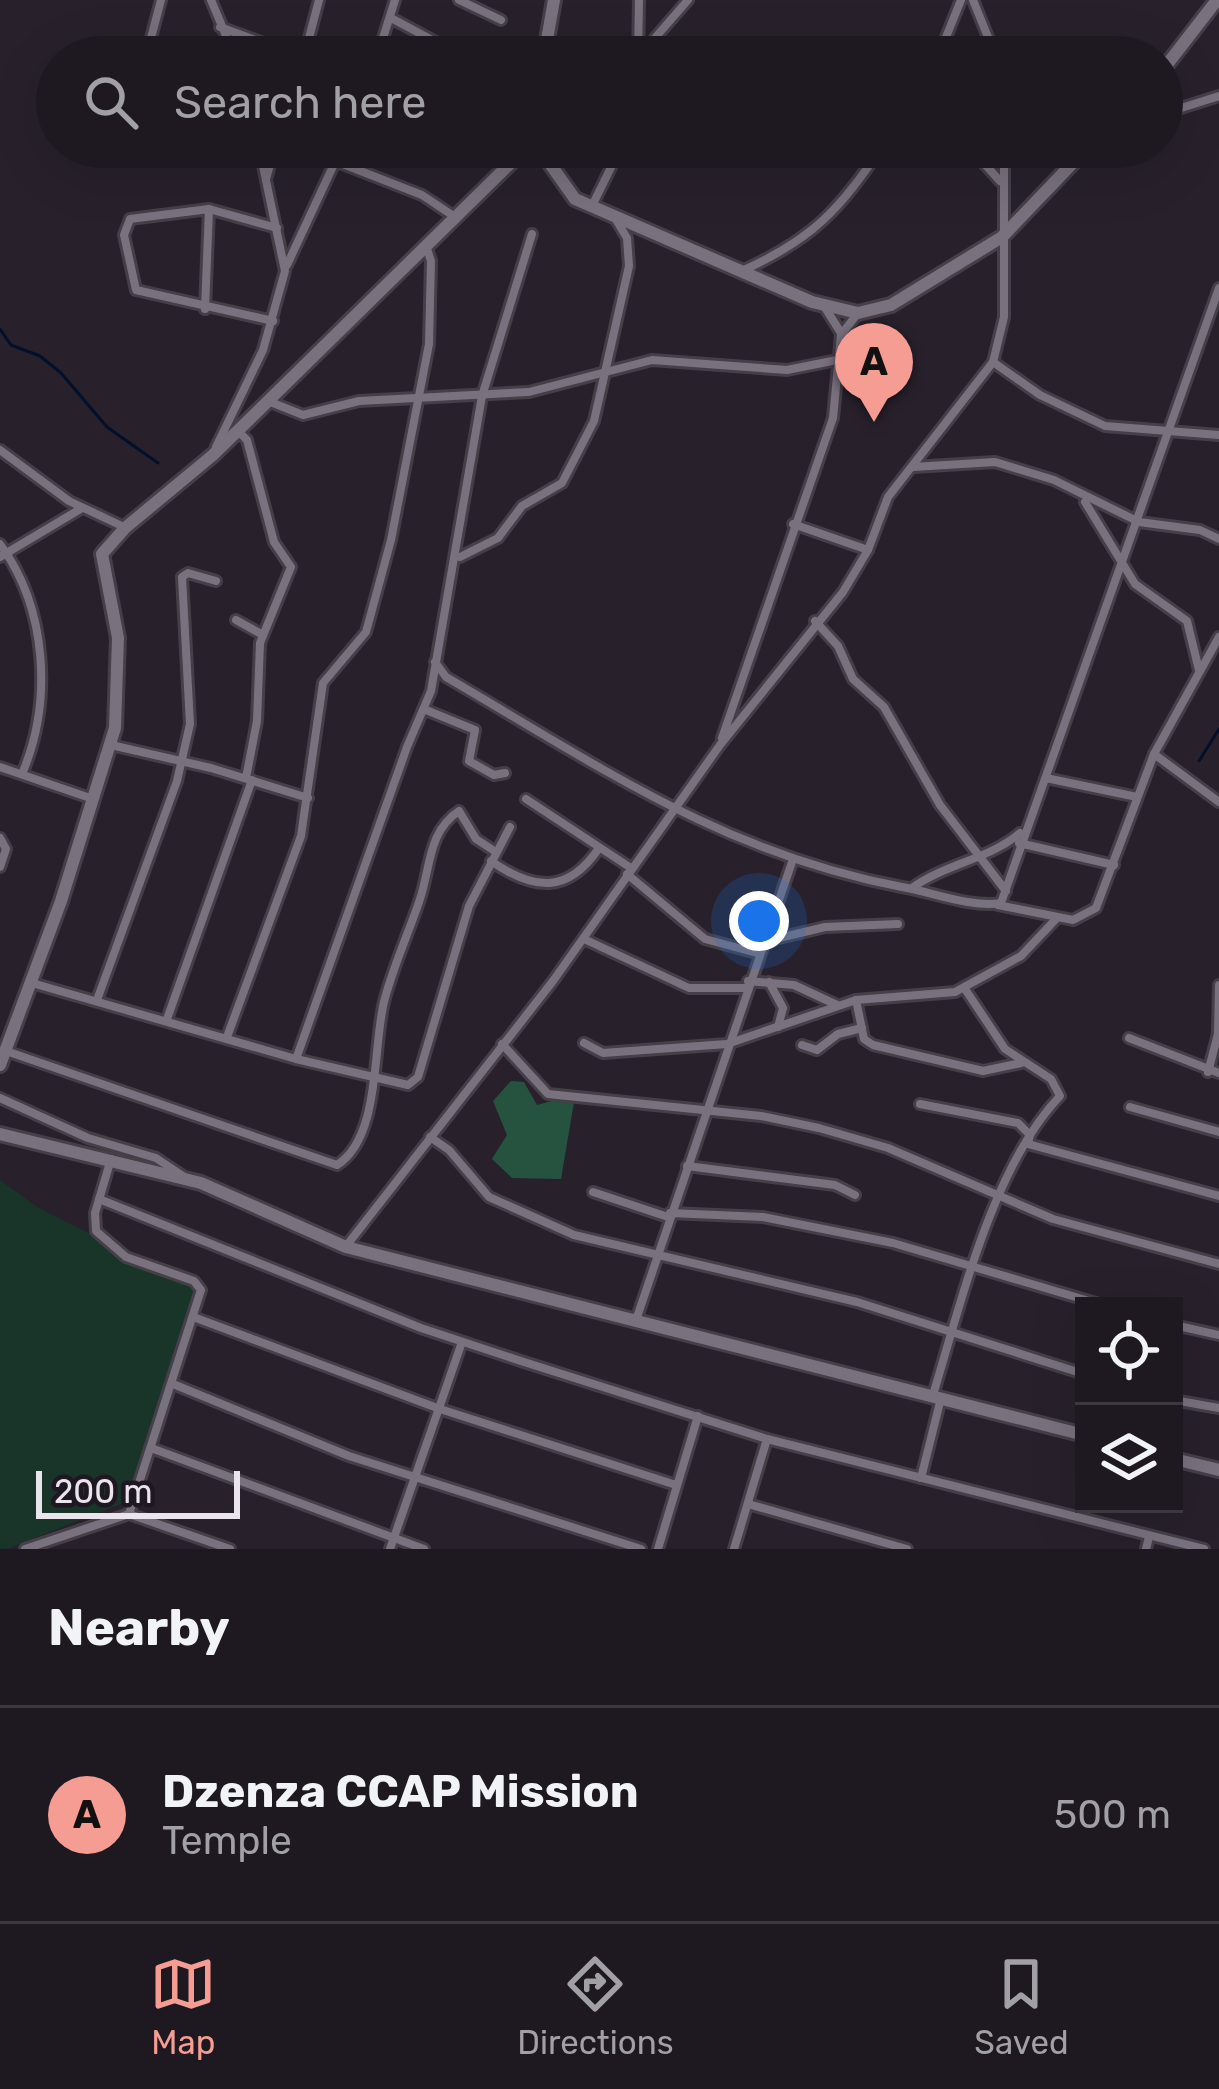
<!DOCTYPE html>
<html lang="en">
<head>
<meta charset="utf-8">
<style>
  :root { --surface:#1e1921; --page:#2b262e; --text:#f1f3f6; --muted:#a1a0a5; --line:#3c383f; --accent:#f59c93 }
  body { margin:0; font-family:Rubik,sans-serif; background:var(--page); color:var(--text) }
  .controls { position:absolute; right:36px; bottom:36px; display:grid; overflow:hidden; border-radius:0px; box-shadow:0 12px 48px #0002 }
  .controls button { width:108px; height:108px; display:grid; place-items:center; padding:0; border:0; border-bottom:3px solid var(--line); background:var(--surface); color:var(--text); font:60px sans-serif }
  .scale { position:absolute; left:36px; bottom:30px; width:204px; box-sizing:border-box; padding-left:12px; border:6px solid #eae5ed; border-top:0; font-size:33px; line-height:42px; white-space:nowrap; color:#eae5ed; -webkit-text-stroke:9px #1f1822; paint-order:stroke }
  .you { position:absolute; left:759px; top:921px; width:42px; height:42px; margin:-30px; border:9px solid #fff; border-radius:50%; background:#1a73e8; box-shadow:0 0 0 18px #1a73e833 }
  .badge { display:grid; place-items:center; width:78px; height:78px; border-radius:50%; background:var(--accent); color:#111; font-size:39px; font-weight:700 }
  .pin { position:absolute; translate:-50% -99px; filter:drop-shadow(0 3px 6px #0008) }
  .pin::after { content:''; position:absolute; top:63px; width:42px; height:36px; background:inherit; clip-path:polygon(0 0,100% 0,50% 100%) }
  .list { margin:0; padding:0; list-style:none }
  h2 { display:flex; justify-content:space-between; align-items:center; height:156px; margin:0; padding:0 48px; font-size:51px }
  h2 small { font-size:39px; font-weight:400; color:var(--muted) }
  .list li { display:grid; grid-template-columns:78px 1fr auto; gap:36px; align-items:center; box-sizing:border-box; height:216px; padding:0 48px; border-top:3px solid var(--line) }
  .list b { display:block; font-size:45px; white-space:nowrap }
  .list p { margin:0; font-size:39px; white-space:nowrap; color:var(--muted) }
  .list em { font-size:39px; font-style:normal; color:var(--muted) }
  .icon { flex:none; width:66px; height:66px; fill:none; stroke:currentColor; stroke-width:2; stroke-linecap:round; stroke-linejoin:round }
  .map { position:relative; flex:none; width:1219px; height:1549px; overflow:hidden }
  .search { position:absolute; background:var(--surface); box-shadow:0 12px 48px #0002; left:36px; right:36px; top:36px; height:132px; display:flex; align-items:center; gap:30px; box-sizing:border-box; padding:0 42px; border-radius:66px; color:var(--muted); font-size:45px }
  .sheet { height:372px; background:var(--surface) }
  nav { display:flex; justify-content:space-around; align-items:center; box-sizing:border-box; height:168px; border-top:3px solid var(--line); background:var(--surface); font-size:33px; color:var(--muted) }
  nav a { display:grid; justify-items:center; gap:6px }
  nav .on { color:var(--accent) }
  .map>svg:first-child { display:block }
</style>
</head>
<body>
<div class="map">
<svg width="1219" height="1549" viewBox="0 0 1219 1549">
  <rect width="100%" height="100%" fill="#28212c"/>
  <!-- green -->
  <polygon fill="#193529" points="0,1180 37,1207 96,1237 113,1255 182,1278 194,1290 126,1502 6,1549 0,1549"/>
  <!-- forest -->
  <polygon fill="#255340" points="511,1081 524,1082 537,1105 559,1099 574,1102 561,1179 512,1178 492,1159 507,1135 493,1101"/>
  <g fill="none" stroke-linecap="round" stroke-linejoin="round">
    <!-- stream -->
    <g stroke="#03102c" stroke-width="3">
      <polyline points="0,329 11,345 40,356 61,373 107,427 158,463"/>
      <polyline points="1199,761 1219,729"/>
    </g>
    <!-- street casing -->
    <g stroke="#453f48" stroke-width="14">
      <g id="street">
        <polyline points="211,0 235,57"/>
        <polyline points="459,0 501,20"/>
        <polyline points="973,0 996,57"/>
        <polyline points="391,18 447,48"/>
        <polyline points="220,27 302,57"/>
        <polyline points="146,57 161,0"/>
        <polyline points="304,57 319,0"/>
        <polyline points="377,57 395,0"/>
        <polyline points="638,57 639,0"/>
        <polyline points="648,57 655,38 688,0"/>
        <polyline points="938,57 961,0"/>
        <polyline points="1162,114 1219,96"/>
        <polyline points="489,147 506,167"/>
        <polyline points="969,147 1000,181"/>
        <polyline points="875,160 907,158 931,147"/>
        <polyline points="335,161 422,195 455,217"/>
        <polyline points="266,179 275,147"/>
        <polyline points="592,206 621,147"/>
        <polyline points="287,265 342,147"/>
        <path d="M744 270C814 238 839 210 882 147"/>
        <polyline points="824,306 841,333"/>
        <polyline points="205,309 209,209"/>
        <polyline points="273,321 136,290 124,235 130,219 209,209 277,228"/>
        <polyline points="993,362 1040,395 1105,426 1219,435"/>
        <polyline points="268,401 303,415 359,401 529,392 652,360 787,370 837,360"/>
        <polyline points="238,431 247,440 274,542 291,567 260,643 257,721 246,778"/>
        <polyline points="216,447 263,350 285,271 259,147"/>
        <polyline points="0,450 69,501 124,527"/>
        <polyline points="913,467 995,462 1054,480 1139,522 1200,530 1219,539"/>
        <polyline points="1085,502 1135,584 1187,621 1199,670"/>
        <polyline points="793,524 868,550"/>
        <path d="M0 544C47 608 53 701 22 774"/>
        <polyline points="0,557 82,508"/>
        <polyline points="460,557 498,538 522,506 562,483 594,421 629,266 627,238 615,218"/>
        <polyline points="236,620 263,635"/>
        <polyline points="815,621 838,646 853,679 884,707 940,805 1006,891"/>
        <path d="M435 662 446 677C599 766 725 854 902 887 932 892 971 908 1001 903L1219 288"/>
        <polyline points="426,710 475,730 469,761 494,775 505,773"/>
        <polyline points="722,738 833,418 841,335 858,313"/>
        <polyline points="111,745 211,768 308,798"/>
        <polyline points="1154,754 1219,802"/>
        <polyline points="0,767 93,799"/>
        <polyline points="1046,778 1137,797"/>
        <polyline points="526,799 631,868"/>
        <polyline points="0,838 6,849 0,867"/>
        <polyline points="1019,843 1114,865"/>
        <path d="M491 861C534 891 568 894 599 848"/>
        <polyline points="627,874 705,939 757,953"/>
        <path d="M912 888C947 863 988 860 1020 833"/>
        <polyline points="998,905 1073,920 1096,908 1154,754 1219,637"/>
        <polyline points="584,939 689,988 746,988"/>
        <polyline points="762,942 825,927 898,924"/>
        <polyline points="748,981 794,985 837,1005"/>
        <polyline points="769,982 783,1008 778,1027"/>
        <polyline points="32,983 296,1059 408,1085 418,1077 469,906 510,827"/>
        <polyline points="97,1000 177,781 190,724 182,577 188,573 216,581"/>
        <polyline points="856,1000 864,1039 873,1045 983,1071 1021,1063"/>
        <polyline points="167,1019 252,780"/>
        <polyline points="227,1037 301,836 323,683 366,632 391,540 429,344 431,261 426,246"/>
        <polyline points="1129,1038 1219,1073"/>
        <polyline points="584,1043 603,1053 727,1044 856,1000 955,992 1021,956 1056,919"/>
        <polyline points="502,1044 548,1094 761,1116 819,1128 888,1148 1053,1219 1219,1264"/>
        <polyline points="802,1045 817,1050 838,1034 862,1028"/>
        <path d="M6 1051 337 1165C382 1137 372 1042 385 998 394 965 408 934 419 902 431 869 427 832 459 811L476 839 496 852"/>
        <polyline points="296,1059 407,747 431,691 482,396 532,234"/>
        <polyline points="1208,1072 1218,1034 1219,985"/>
        <polyline points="0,1098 88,1138 156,1158 186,1178"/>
        <polyline points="920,1104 1018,1123 1030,1135 1028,1144 1219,1196"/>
        <polyline points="1130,1107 1219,1132"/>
        <polyline points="430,1137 449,1150 489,1197 574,1235 857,1302 1084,1374"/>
        <polyline points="111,1159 95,1213 96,1231 126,1257 194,1281 201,1290 129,1514"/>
        <polyline points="687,1166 835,1185 855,1195"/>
        <polyline points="593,1192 668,1217"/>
        <polyline points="99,1199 421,1328 524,1362 767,1439 1204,1549"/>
        <polyline points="670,1213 763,1217 893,1243 1106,1306"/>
        <polyline points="347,1245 553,981 720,745 843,592 868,550 888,497 993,362 1004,317 1004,147"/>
        <polyline points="196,1318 440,1409 676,1485"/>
        <polyline points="636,1320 792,862"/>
        <polyline points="1174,1325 1219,1335"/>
        <polyline points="173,1384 349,1456 641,1549"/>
        <path d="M933 1395C961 1303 993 1166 1060 1096L1051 1079 1005 1049 965 989"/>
        <polyline points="1174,1400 1219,1408"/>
        <polyline points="151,1448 424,1549"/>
        <polyline points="921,1478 941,1398"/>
        <polyline points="748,1504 907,1549"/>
        <polyline points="25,1549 129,1514 230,1549"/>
        <polyline points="390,1549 462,1342"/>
        <polyline points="658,1549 698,1416"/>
        <polyline points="734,1549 767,1439"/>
        <polyline points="1146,1549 1149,1537"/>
      </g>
    </g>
    <!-- secondary casing -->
    <g stroke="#453f48" stroke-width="18">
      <g id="secondary">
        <polyline points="544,57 554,0"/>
        <polyline points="1162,71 1217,0"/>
        <polyline points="538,147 575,199 812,302 858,313 891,305 1002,237 1088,147"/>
        <polyline points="0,1065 61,901 115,728 118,638 102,554 125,528 213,455 527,147"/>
        <polyline points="0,1134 201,1183 346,1247 1084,1435"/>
        <polyline points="1174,1459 1219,1470"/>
      </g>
    </g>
    <!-- street -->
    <use href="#street" stroke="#7a717e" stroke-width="8"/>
    <!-- secondary -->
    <use href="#secondary" stroke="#7a717e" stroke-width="12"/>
  </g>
</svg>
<div class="controls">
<button><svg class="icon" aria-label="locate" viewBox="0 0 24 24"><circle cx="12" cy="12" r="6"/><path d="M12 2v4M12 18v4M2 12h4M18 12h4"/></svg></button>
<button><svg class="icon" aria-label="layers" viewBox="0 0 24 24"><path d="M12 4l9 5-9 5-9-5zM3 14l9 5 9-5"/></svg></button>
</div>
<div class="scale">200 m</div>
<div class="you"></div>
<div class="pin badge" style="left:874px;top:422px">A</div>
<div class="search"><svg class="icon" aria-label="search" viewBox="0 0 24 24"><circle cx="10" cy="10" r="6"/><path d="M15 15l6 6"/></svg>Search here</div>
</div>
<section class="sheet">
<h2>Nearby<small></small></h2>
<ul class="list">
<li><span class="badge">A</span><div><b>Dzenza CCAP Mission</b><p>Temple</p></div><em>500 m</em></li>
</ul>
</section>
<nav>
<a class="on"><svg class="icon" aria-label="map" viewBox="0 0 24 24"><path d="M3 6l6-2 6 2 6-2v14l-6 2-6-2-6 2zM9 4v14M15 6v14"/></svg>Map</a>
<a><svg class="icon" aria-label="directions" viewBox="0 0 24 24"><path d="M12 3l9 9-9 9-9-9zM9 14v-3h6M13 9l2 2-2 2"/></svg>Directions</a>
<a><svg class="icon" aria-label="saved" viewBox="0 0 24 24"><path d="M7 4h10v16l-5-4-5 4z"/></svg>Saved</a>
</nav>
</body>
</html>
